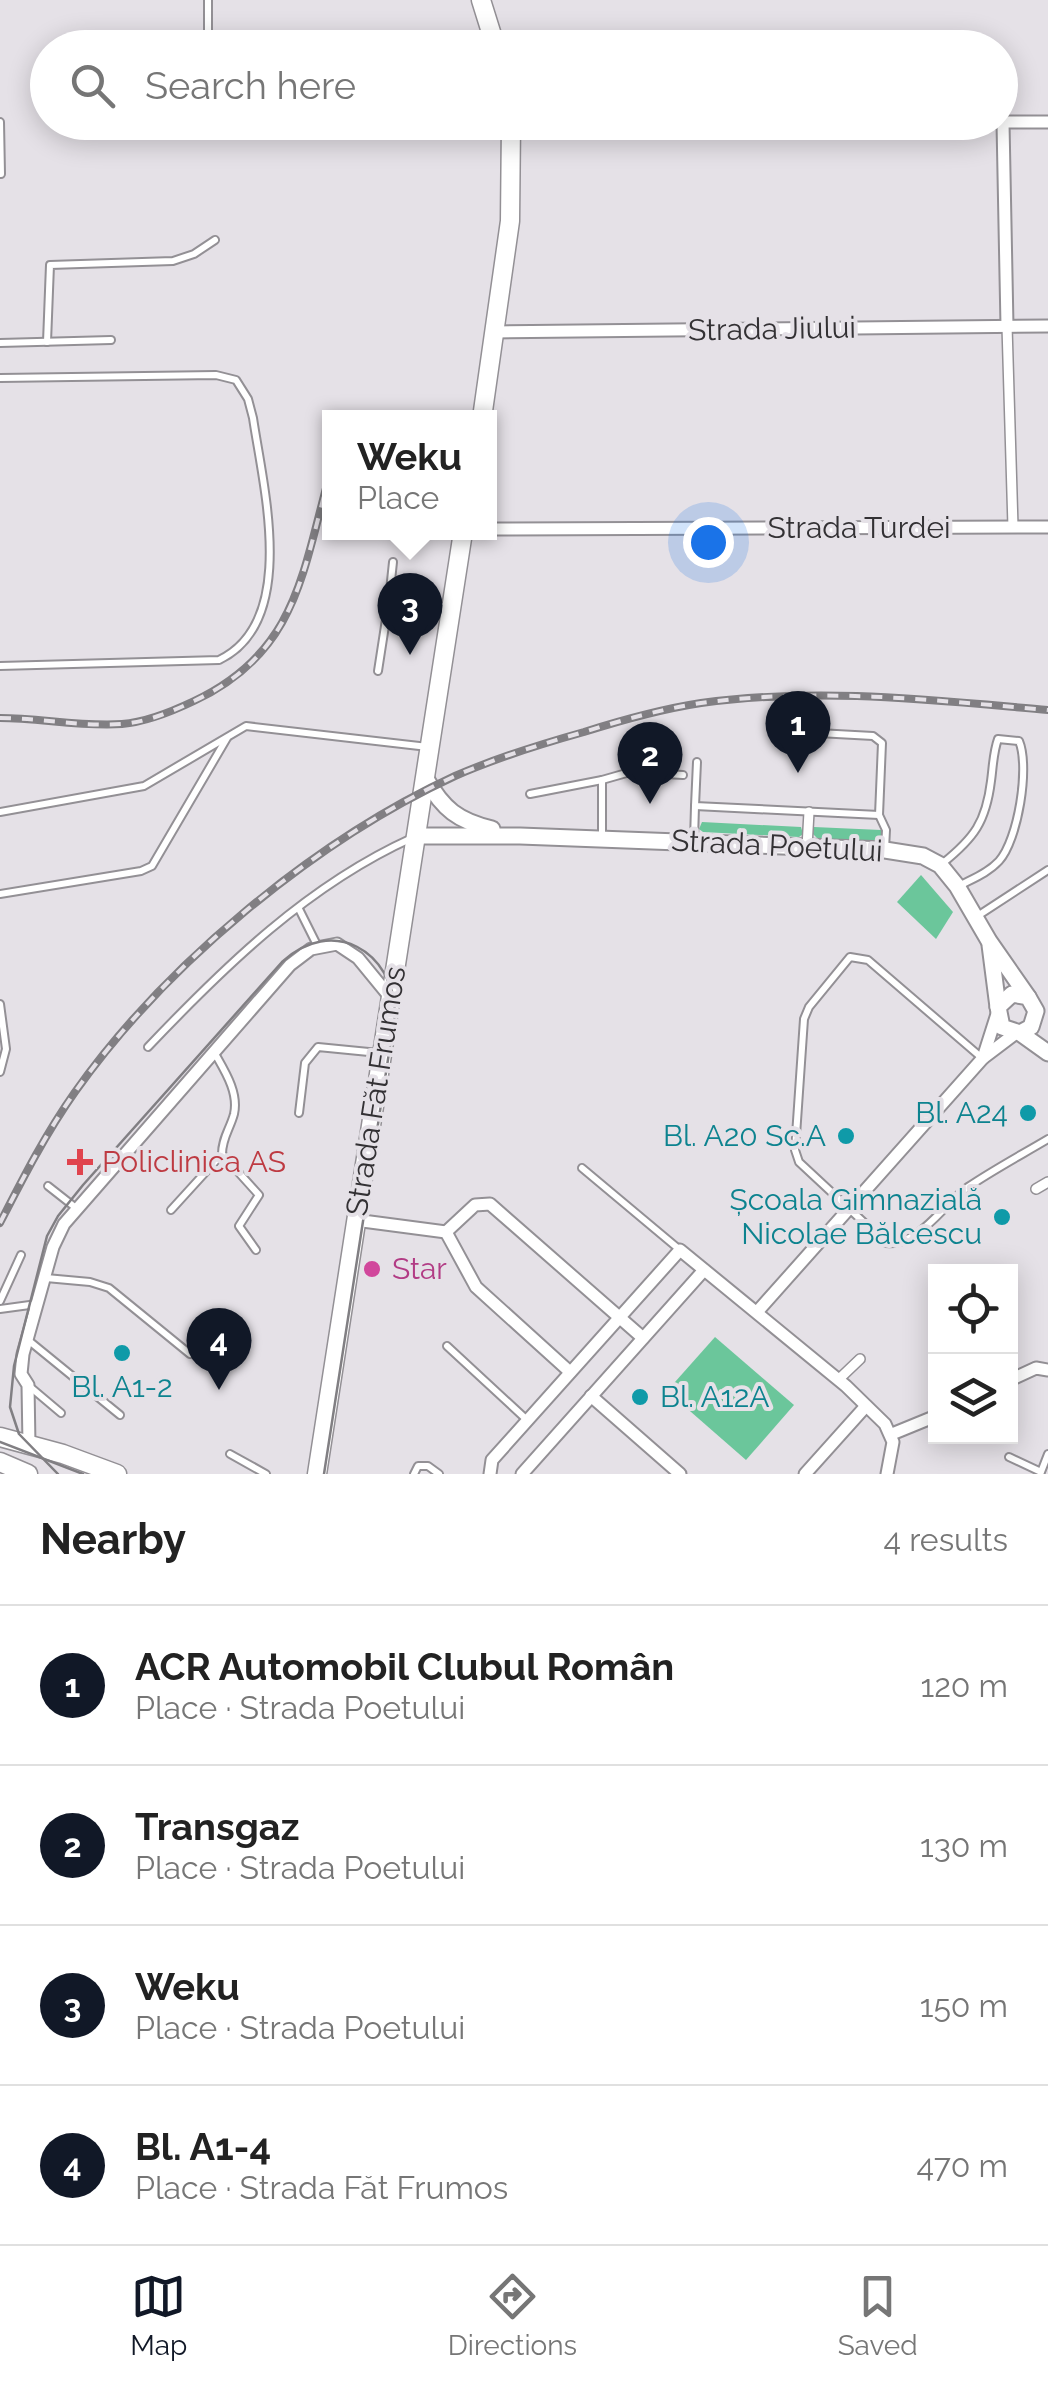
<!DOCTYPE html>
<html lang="en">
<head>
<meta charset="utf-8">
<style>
  :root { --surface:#fff; --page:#f6f6f6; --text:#222; --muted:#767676; --line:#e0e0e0; --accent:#111827 }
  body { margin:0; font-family:Raleway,sans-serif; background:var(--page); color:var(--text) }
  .controls { position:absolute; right:30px; bottom:30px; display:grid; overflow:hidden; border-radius:0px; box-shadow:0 5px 25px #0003 }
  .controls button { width:90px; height:90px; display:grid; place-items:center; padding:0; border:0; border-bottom:2px solid var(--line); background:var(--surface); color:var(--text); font:50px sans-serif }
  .you { position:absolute; left:708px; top:542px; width:35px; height:35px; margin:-25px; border:8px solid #fff; border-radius:50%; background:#1a73e8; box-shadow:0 0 0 15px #1a73e833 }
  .badge { display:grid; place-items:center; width:65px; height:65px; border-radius:50%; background:var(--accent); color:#fff; font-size:32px; font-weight:700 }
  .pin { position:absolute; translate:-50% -82px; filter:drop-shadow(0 2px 5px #0008) }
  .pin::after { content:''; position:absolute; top:52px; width:35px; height:30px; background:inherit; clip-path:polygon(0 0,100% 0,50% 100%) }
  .popup { position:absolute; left:322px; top:410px; width:175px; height:130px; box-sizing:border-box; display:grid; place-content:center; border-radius:0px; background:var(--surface); filter:drop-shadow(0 2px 8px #0005); font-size:32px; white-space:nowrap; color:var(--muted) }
  .popup b { font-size:38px; color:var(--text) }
  .popup::after { content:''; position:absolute; left:50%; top:100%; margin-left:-20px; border:20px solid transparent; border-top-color:var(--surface) }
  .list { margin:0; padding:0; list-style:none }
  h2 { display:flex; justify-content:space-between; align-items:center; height:130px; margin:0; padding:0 40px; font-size:42px }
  h2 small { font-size:32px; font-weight:400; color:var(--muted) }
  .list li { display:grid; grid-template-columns:65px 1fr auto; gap:30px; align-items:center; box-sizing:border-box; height:160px; padding:0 40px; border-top:2px solid var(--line) }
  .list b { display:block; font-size:38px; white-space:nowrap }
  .list p { margin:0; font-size:32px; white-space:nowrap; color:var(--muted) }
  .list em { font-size:32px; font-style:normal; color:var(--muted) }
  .icon { flex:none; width:55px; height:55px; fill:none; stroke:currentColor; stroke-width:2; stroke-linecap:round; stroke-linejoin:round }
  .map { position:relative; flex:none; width:1048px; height:1474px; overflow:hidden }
  .search { position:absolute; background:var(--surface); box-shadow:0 5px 25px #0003; left:30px; right:30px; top:30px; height:110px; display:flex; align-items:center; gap:25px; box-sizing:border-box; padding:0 35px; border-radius:55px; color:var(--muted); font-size:38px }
  .sheet { height:770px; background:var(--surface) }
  nav { display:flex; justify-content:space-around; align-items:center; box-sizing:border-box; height:140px; border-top:2px solid var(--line); background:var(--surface); font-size:28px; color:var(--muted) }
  nav a { display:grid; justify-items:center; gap:5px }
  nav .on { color:var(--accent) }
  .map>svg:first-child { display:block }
</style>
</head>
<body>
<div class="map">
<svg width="1048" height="1474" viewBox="0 0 1048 1474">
  <rect width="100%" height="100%" fill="#e5e1e7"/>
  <!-- green -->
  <g fill="#6bc69b">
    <polygon points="702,822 801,827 803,834 799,837 703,832 699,829"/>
    <polygon points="814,827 881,830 881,837 875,843 818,839 813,834"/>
    <polygon points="921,875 953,912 936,939 897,902"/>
    <polygon points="715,1337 794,1405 746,1460 667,1391"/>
  </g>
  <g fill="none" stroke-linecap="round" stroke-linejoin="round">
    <!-- service casing -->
    <g stroke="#939095" stroke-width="10">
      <g id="service">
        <polyline points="208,48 208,0"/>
        <polyline points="0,122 1,174"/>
        <polyline points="47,342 50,265 173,261 194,254 215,240"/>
        <polyline points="0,343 111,340"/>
        <path d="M0 378 216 375 236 380 248 399 253 418C263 486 299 622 219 660L0 666"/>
        <polyline points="389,600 393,562"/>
        <polyline points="378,671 389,600 447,607"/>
        <polyline points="818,733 873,736 882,743 879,815 886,830 885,849"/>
        <polyline points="697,762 695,806 879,815"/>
        <polyline points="530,794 602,780"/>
        <polyline points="0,812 144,786 246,726 428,747"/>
        <polyline points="602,837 602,780 630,772 683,775"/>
        <polyline points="694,840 695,806"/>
        <path d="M943 863C974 838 986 822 991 781 993 767 993 753 998 739L1019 741C1030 767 1018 840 999 861 988 873 972 879 959 886"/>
        <polyline points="0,894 141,871 152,866 227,738"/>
        <polyline points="299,909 318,947"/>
        <polyline points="976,917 1048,870"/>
        <polyline points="0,1004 6,1049 0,1072"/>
        <path d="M148 1047C225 966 308 885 412 838"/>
        <path d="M214 1052C224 1070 239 1092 234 1114 230 1129 222 1138 222 1154L259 1195 239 1226 256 1250"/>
        <path d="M982 1058 868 960 850 957 809 1007 804 1019 795 1150 799 1162 886 1243C920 1246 943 1204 968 1187 993 1170 1021 1155 1048 1139"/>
        <polyline points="299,1113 305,1063 318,1047 379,1053"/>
        <polyline points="582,1168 680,1250"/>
        <polyline points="48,1186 76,1208"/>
        <polyline points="171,1210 222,1154"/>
        <polyline points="46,1278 90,1282 109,1288 190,1354"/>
        <polyline points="0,1301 21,1255"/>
        <polyline points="0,1309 37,1304"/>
        <polyline points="28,1340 120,1415"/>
        <polyline points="447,1346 527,1420"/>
        <polyline points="29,1386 61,1413"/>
        <polyline points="230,1454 266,1474"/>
        <polyline points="1009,1457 1041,1472 1048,1454"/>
        <polyline points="414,1474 418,1466 428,1466 439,1474"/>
      </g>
    </g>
    <!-- pedestrian casing -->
    <g stroke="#939095" stroke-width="12">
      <g id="pedestrian">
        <polyline points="1007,326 1013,527"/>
        <polyline points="807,847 809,812"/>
        <polyline points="1036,1189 1048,1182"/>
        <polyline points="838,1380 860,1359"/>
      </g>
    </g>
    <!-- minor casing -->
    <g stroke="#939095" stroke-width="15">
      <g id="minor">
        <polyline points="900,122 1048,122"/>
        <polyline points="1003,123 1007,326"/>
        <polyline points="495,332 1048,326"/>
        <polyline points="490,529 1048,527"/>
        <polyline points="983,1058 997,1014"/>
        <polyline points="355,1220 446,1232"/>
        <polyline points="446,1232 475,1205 490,1204 643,1338"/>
        <polyline points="446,1232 476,1287 570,1372"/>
        <polyline points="757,1312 983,1058 1016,1033"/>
        <polyline points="1010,1380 1036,1368 1048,1370"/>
        <polyline points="591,1396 680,1474"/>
        <polyline points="892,1434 936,1416"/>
        <polyline points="29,1445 28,1385 21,1374 23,1354 53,1247 64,1224 290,965 311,949 337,944 358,958 390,997"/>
        <polyline points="490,1474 492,1460 680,1250 846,1386 885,1424 893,1442 887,1474"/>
        <polyline points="522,1474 704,1270"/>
        <polyline points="805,1474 866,1406"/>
      </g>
    </g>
    <!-- tertiary casing -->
    <g stroke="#939095" stroke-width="19">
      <g id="tertiary">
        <path d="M426 779C443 809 458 821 492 829"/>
        <polyline points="417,836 520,836 885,850 923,856 940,865 957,886 989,941 1028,997"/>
        <polyline points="990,945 998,1007"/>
        <polyline points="1020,1033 1031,1027 1036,1011 1028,997 1012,994 998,1007 1002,1027 1020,1033 1048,1053"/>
      </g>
    </g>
    <!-- secondary casing -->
    <g stroke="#939095" stroke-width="21">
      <g id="secondary">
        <polyline points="481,0 496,48"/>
        <polyline points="482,418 510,221 511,122"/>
        <polyline points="317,1474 463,532"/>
      </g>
    </g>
    <!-- primary casing -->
    <g stroke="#939095" stroke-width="21">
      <g id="primary">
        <polyline points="0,1437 63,1454 117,1474"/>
        <polyline points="0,1462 28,1474"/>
      </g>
    </g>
    <!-- service -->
    <use href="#service" stroke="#fff" stroke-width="6"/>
    <!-- pedestrian -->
    <use href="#pedestrian" stroke="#fff" stroke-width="9"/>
    <!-- minor -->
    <use href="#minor" stroke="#fff" stroke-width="11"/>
    <!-- tertiary -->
    <use href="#tertiary" stroke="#fff" stroke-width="15"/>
    <!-- secondary -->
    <use href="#secondary" stroke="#fff" stroke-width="18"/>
    <!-- primary -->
    <use href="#primary" stroke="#fff" stroke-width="18"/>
    <!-- tram -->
    <g stroke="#817f83" stroke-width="2.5">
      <polyline points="0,1442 83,1474"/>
      <path d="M58 1474 19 1434 10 1407 14 1366 47 1236 58 1216 83 1185 282 962C332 915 394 951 395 1014L324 1474"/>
    </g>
    <!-- rail casing -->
    <g stroke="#817f83" stroke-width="8">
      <g id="rail">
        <path d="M0 718C40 718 81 727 122 724 147 722 171 712 194 701 296 653 302 575 329 477"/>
        <path d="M0 1223C23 1178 46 1133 75 1092 165 965 314 841 455 776 496 758 541 744 584 732 622 720 662 709 701 703 819 687 931 700 1048 710"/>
      </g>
    </g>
    <!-- rail -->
    <use href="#rail" stroke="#e5e1e7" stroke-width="4" stroke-dasharray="11" stroke-linecap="butt"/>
  </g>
  <!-- markers -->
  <g fill="#0f9aa8" stroke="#e5e1e7" stroke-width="4">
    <circle cx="1028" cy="1113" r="10"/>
    <circle cx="846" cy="1136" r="10"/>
    <circle cx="1002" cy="1217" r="10"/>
    <circle cx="122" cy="1353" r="10"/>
    <circle cx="640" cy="1397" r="10"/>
  </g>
  <path fill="#e0444e" stroke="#e5e1e7" stroke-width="4" d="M75 1147h10v10h10v10h-10v10h-10v-10h-10v-10h10z"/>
  <circle fill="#d1479c" stroke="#e5e1e7" stroke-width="4" cx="372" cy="1269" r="10"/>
  <g text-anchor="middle" stroke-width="8" stroke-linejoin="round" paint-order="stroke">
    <!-- street labels -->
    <g font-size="30" fill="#333134" stroke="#e5e1e7">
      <text transform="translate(772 329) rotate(-1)" y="10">Strada Jiului</text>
      <text x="859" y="538">Strada Turdei</text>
      <text transform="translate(777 846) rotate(3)" y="10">Strada Poetului</text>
      <text transform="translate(376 1091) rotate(-81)" y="10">Strada Făt Frumos</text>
    </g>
    <!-- culture labels -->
    <g font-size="30" fill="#0d838f" stroke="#e5e1e7" text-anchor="end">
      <text x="1008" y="1123">Bl. A24</text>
      <text x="826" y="1146">Bl. A20 Sc.A</text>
      <text x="982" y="1210">Școala Gimnazială<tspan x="982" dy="34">Nicolae Bălcescu</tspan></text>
      <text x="122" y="1397" text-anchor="middle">Bl. A1-2</text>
      <text x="660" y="1407" text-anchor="start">Bl. A12A</text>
    </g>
    <!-- health labels -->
    <g font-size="30" fill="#be3a42" stroke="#e5e1e7" text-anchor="start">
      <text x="102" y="1172">Policlinica AS</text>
    </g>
    <!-- hotel labels -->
    <g font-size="30" fill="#b23c85" stroke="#e5e1e7" text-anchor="start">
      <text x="392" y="1279">Star</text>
    </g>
  </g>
</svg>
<div class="controls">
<button><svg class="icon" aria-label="locate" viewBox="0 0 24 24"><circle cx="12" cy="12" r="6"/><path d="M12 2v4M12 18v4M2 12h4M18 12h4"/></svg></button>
<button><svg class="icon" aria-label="layers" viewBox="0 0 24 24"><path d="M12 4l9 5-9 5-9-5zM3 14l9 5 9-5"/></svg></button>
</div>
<div class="you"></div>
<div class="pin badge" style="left:798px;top:773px">1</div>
<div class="pin badge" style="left:650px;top:804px">2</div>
<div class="pin badge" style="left:410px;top:655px">3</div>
<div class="popup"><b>Weku</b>Place</div>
<div class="pin badge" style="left:219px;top:1390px">4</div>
<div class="search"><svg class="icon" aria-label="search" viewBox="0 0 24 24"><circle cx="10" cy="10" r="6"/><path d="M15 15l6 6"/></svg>Search here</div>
</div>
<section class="sheet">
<h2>Nearby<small>4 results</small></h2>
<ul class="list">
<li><span class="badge">1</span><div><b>ACR Automobil Clubul Român</b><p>Place · Strada Poetului</p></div><em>120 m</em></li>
<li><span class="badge">2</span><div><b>Transgaz</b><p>Place · Strada Poetului</p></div><em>130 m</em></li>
<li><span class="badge">3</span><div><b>Weku</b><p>Place · Strada Poetului</p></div><em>150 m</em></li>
<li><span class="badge">4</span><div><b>Bl. A1-4</b><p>Place · Strada Făt Frumos</p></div><em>470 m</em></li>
</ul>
</section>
<nav>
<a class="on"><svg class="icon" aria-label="map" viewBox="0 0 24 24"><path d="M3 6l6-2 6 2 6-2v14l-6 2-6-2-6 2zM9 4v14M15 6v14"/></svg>Map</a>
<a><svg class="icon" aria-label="directions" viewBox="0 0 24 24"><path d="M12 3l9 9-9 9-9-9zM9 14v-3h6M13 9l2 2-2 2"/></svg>Directions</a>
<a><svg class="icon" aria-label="saved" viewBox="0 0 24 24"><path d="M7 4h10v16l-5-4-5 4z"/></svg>Saved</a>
</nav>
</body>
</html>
